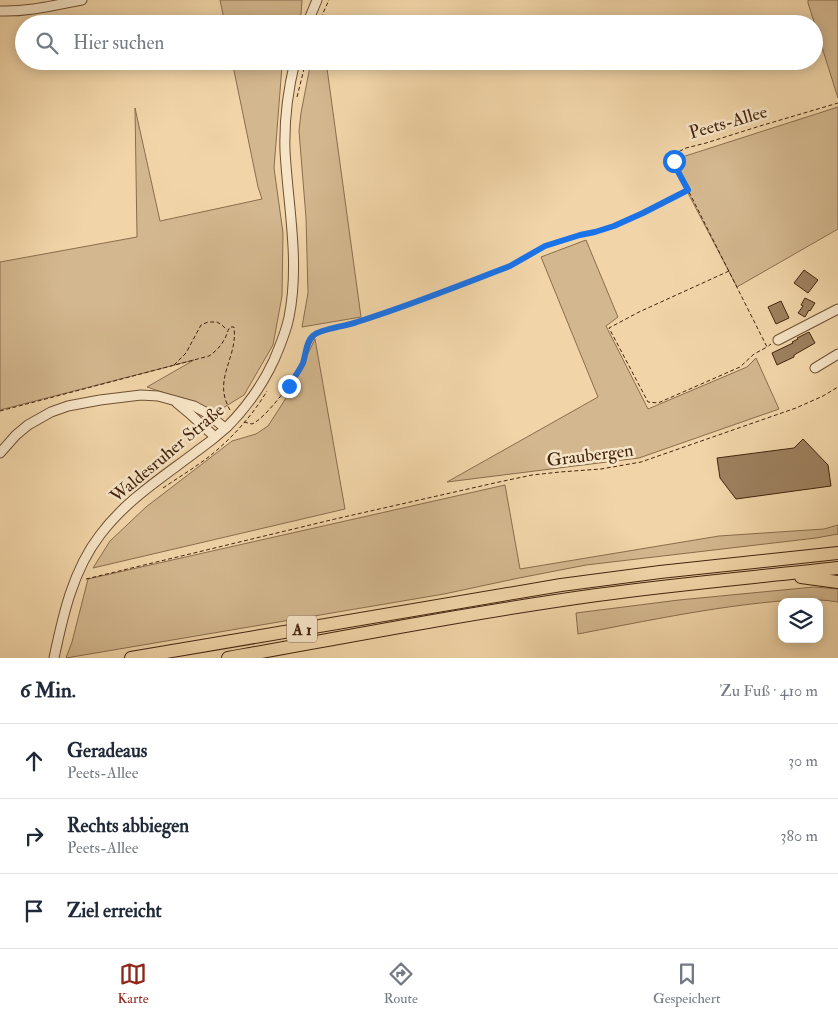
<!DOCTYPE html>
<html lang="de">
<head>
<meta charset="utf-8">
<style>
  :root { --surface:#fff; --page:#f6f6f7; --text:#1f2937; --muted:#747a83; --line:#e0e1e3; --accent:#8f2418 }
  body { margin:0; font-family:"IM FELL Double Pica",serif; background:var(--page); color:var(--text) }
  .controls { position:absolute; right:15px; bottom:15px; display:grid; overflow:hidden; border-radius:10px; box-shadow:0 2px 12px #0003 }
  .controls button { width:45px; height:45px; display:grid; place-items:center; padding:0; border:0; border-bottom:1px solid var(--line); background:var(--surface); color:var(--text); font:25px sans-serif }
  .stop { position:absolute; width:15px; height:15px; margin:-11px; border:4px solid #1a73e8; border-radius:50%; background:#fff }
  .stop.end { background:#1a73e8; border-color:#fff; box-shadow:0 1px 5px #0008 }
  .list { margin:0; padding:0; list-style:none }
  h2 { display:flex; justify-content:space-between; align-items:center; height:65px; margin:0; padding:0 20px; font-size:21px }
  h2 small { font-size:16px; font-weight:400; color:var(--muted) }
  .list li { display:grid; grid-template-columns:32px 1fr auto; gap:15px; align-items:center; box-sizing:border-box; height:75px; padding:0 20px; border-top:1px solid var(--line) }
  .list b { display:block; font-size:19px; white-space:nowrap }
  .list p { margin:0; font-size:16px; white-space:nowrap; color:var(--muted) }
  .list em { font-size:16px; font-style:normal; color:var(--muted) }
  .icon { flex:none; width:28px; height:28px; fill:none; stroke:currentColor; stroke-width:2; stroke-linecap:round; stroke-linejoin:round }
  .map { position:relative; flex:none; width:838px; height:658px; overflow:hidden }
  .search { position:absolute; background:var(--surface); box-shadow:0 2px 12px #0003; left:15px; right:15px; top:15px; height:55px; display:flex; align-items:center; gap:12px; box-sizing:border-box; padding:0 18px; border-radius:28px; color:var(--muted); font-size:19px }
  .sheet { height:290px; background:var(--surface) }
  nav { display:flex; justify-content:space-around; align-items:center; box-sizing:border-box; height:70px; border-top:1px solid var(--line); background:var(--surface); font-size:14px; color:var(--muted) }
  nav a { display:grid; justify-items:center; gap:2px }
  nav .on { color:var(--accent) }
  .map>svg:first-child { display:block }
</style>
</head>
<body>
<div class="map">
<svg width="838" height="658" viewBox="0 0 838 658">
  <rect width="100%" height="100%" fill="#f1d5a8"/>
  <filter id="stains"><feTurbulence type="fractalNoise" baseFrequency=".004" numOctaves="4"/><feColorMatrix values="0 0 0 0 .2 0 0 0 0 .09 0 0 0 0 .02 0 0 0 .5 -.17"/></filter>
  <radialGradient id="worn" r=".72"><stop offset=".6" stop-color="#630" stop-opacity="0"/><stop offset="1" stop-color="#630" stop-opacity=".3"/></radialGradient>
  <!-- green -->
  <g fill="#d3b78e" stroke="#8b6d4e">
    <polygon points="220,0 302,0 301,14 295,24 225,24"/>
    <polygon points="808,0 838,0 838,98 808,3"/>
    <polygon points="232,61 283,61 282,66 274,168 283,233 282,296 273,345 244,395 218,411 147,387 194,360 0,410 0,262 137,237 135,108 160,221 262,199 258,187"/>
    <polygon points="311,61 326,61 361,317 302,327 308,293 306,218 299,131 301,113"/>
    <polygon points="838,107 838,229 737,287 689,195 676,159"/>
    <polygon points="586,240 618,317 606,326 648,409 747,367 756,358 779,409 639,458 447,482 598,397 541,257"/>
    <polygon points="315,339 345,509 93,568 110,541 146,507 232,441 256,434 268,426 288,395"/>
    <polygon points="505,485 520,569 719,536 824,529 838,525 838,534 816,538 586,565 519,578 444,594 66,658 72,642 88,579"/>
    <path d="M814 587 838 589V602C809 597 779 601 751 604 693 611 635 623 578 634L576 613 679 600Z"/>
  </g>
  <!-- building -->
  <g fill="#9d805e" stroke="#43230e">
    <polygon points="804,270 818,280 808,293 794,283"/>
    <polygon points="805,298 815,303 810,311 809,310 805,317 798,313 803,306 801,305"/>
    <polygon points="781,301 789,318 776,324 768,307"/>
    <polygon points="809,332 815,343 794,355 794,357 777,365 772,353 793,343 792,342 798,339 797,338"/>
    <polygon points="803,439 828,465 831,486 736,499 720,478 717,458 794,448"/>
  </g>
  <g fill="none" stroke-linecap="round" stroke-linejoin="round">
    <!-- minor casing -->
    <g stroke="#6e5034" stroke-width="11">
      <g id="minor">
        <path d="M0 11C28 12 55 5 82 0"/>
        <polyline points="307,24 317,0"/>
        <polyline points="778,340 838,309"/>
        <polyline points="815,368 838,354"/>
        <polyline points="177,403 189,413 215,437"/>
        <polyline points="0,453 16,435 28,425 51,412 68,406 100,400 141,395 158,396 194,406 205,412 225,428"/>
        <path d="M54 658C63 615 73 570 100 535 126 500 163 477 197 451 207 444 217 436 226 428 245 409 263 384 274 360 280 346 286 332 289 317 300 262 288 206 285 151 284 121 288 90 295 61"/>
      </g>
    </g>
    <!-- highway casing -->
    <g stroke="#43230e" stroke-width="14">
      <g id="highway">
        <polyline points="801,577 838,582"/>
        <polyline points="131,658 561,585 660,572 838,553"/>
        <path d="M228 658C351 636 474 612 597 595 677 584 758 577 838 568"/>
      </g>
    </g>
    <!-- path -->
    <g stroke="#43230e" stroke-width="1" stroke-dasharray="4 2.5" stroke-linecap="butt">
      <polyline points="318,24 329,0"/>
      <polyline points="297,97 306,61"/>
      <polyline points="689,192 767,347 771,344"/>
      <polyline points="729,271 639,312 609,328 648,402 658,403 740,367 754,354 767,347"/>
      <polyline points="174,365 186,353 201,325 208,322 217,322 222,325 227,330"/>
      <path d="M0 411 209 356C215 352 221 346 224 340 227 336 227 331 230 327H234V328C238 358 212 379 230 410"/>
      <path d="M244 422 252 424C265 419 297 377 302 363 306 355 306 341 313 335 321 329 347 326 357 322 404 307 451 289 497 271L510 266 545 246 580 235 595 232 614 226 643 213 688 190 675 166V157L678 152 686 148 706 143 760 126 838 103"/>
      <path d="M163 488C179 477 196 467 211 455 233 437 252 416 267 391"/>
      <polyline points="86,579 335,519 499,482 532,475 560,472 601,469 641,462 796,408 823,396 838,387"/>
    </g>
    <!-- minor -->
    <use href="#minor" stroke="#f6e4c6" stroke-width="9"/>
    <!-- highway -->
    <use href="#highway" stroke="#f1d5a8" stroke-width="12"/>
  </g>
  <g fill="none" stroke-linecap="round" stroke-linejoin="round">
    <!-- route -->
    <path stroke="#1a73e8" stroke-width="6" d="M289 386C294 378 299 371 303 363 306 354 306 341 314 335 321 329 347 326 357 322 405 307 451 289 497 271L510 266 545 246 580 235 595 232 614 226 643 213 688 190 675 166 674 161"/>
  </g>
  <g text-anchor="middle" stroke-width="5" stroke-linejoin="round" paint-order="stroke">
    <!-- shield labels -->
    <rect fill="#f6e4c6" stroke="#795d45" stroke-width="1" x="287" y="615.5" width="30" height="27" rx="4"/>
    <g font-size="16" font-weight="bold" fill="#43230e">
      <text x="302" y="635">A 1</text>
    </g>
    <!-- street labels -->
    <g font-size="18" fill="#43230e" stroke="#f6e4c6">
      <text transform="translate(728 122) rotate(-16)" y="6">Peets-Allee</text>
      <text transform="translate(167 453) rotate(-40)" y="6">Waldesruher Straße</text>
      <text transform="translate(590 455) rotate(-7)" y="6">Graubergen</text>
    </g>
  </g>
  <rect width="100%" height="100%" filter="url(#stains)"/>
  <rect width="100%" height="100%" fill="url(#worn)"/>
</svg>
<div class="controls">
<button><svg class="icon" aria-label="layers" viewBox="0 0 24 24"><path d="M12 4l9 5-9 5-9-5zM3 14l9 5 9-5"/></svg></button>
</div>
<div class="stop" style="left:674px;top:161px"></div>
<div class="stop end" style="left:289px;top:386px"></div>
<div class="search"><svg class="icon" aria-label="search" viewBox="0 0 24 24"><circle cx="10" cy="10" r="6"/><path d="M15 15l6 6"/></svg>Hier suchen</div>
</div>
<section class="sheet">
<h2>6 Min.<small>Zu Fuß · 410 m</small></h2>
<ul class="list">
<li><svg class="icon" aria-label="ahead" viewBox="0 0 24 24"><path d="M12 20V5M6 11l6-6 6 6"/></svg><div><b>Geradeaus</b><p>Peets-Allee</p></div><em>30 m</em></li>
<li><svg class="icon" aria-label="right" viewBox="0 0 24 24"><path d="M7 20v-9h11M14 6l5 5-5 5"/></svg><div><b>Rechts abbiegen</b><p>Peets-Allee</p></div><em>380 m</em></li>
<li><svg class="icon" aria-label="arrive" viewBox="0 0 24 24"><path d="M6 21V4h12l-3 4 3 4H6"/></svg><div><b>Ziel erreicht</b></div></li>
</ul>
</section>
<nav>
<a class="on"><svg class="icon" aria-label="map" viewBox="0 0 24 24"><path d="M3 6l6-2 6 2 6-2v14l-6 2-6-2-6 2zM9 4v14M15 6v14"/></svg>Karte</a>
<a><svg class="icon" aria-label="directions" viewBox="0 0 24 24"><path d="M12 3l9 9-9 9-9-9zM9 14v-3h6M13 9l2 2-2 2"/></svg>Route</a>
<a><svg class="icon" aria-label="saved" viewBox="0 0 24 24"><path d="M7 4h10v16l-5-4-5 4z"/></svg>Gespeichert</a>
</nav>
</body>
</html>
